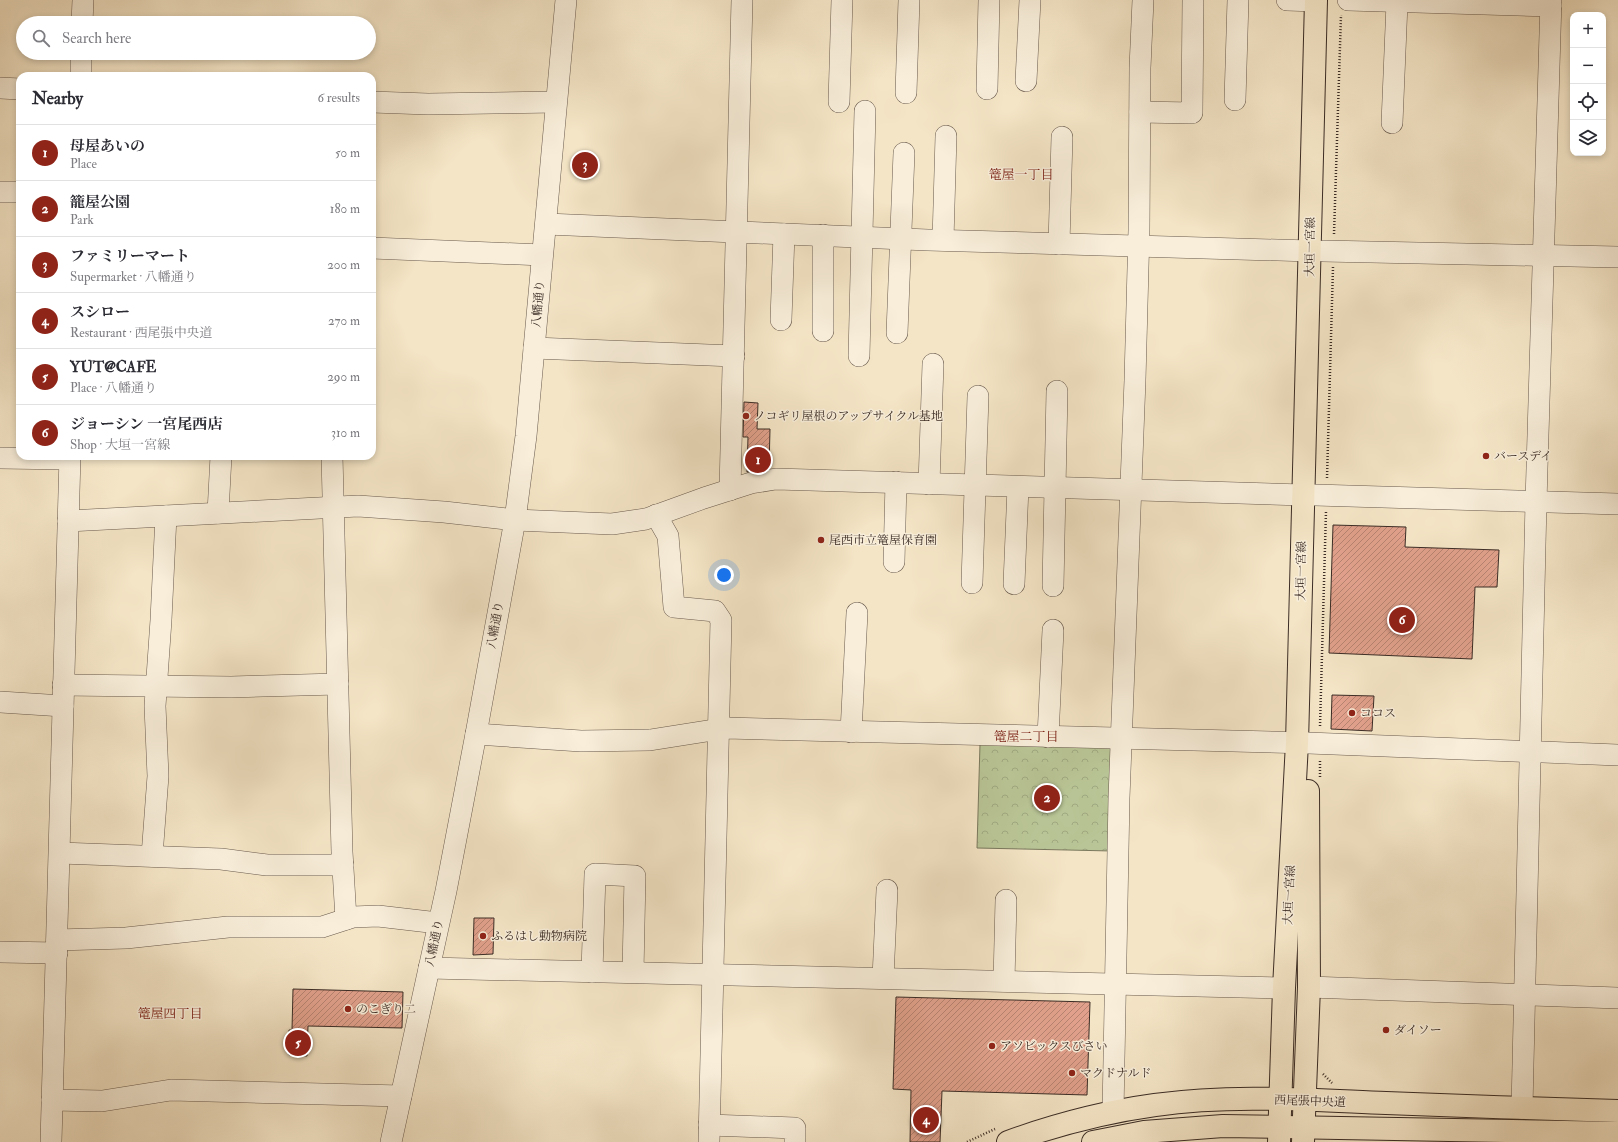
<!DOCTYPE html>
<html lang="en">
<head>
<meta charset="utf-8">
<style>
  :root { --surface:#fff; --page:#f2f2f3; --text:#2b2b33; --muted:#7c7c81; --line:#e1e1e2; --accent:#8f2418 }
  body { margin:0; font-family:"IM FELL Double Pica","Noto Serif JP",serif; background:var(--page); color:var(--text) }
  .controls { position:absolute; right:12px; top:12px; display:grid; overflow:hidden; border-radius:8px; box-shadow:0 2px 6px #0003 }
  .controls button { width:36px; height:36px; display:grid; place-items:center; padding:0; border:0; border-bottom:1px solid var(--line); background:var(--surface); color:var(--text); font:20px sans-serif }
  .you { position:absolute; left:724px; top:575px; width:14px; height:14px; margin:-10px; border:3px solid #fff; border-radius:50%; background:#1a73e8; box-shadow:0 0 0 6px #1a73e833 }
  .badge { display:grid; place-items:center; width:26px; height:26px; border-radius:50%; background:var(--accent); color:#fff; font-size:13px; font-weight:700 }
  .pin { position:absolute; translate:-50% -50%; border:2px solid #fff; box-shadow:0 1px 4px #0006 }
  .list { margin:0; padding:0; list-style:none }
  h2 { display:flex; justify-content:space-between; align-items:center; height:52px; margin:0; padding:0 16px; font-size:17px }
  h2 small { font-size:13px; font-weight:400; color:var(--muted) }
  .list li { display:grid; grid-template-columns:26px 1fr auto; gap:12px; align-items:center; box-sizing:border-box; height:56px; padding:0 16px; border-top:1px solid var(--line) }
  .list b { display:block; font-size:15px; white-space:nowrap }
  .list p { margin:0; font-size:13px; white-space:nowrap; color:var(--muted) }
  .list em { font-size:13px; font-style:normal; color:var(--muted) }
  .icon { flex:none; width:22px; height:22px; fill:none; stroke:currentColor; stroke-width:2; stroke-linecap:round; stroke-linejoin:round }
  .map { position:relative; flex:none; width:1618px; height:1142px; overflow:hidden }
  .search { position:absolute; background:var(--surface); box-shadow:0 2px 6px #0003; left:16px; top:16px; width:360px; height:44px; display:flex; align-items:center; gap:10px; box-sizing:border-box; padding:0 14px; border-radius:22px; color:var(--muted); font-size:15px }
  .panel { position:absolute; background:var(--surface); box-shadow:0 2px 6px #0003; left:16px; top:72px; width:360px; height:388px; border-radius:12px }
  .map>svg:first-child { display:block }
</style>
</head>
<body>
<div class="map">
<svg width="1618" height="1142" viewBox="0 0 1618 1142">
  <defs>
    <pattern id="park-crowns" width="20" height="18" patternUnits="userSpaceOnUse"><rect width="20" height="18" fill="#b9c596"/><path d="M2 6a3 3 0 1 1 6 0M12 15a3 3 0 1 1 6 0" fill="none" stroke="#a0a981"/></pattern>
    <pattern id="building-hatch" width="6" height="6" patternUnits="userSpaceOnUse"><rect width="6" height="6" fill="#e0a08b"/><path d="M-1 1l2-2M0 6l6-6M5 7l2-2" fill="none" stroke="#b78371"/></pattern>
  </defs>
  <rect width="100%" height="100%" fill="#f4e5c6"/>
  <filter id="stains"><feTurbulence type="fractalNoise" baseFrequency=".005" numOctaves="4"/><feColorMatrix values="0 0 0 0 .2 0 0 0 0 .09 0 0 0 0 .02 0 0 0 .5 -.17"/></filter>
  <radialGradient id="worn" r=".72"><stop offset=".6" stop-color="#630" stop-opacity="0"/><stop offset="1" stop-color="#630" stop-opacity=".3"/></radialGradient>
  <!-- park -->
  <polygon fill="url(#park-crowns)" stroke="#7a785e" points="980,744 1117,748 1112,851 977,848"/>
  <!-- building -->
  <g fill="url(#building-hatch)" stroke="#3b2c25">
    <polygon points="744,402 758,403 757,429 770,429 769,468 747,472 748,437 743,437"/>
    <polygon points="1333,525 1406,527 1405,547 1499,550 1497,587 1475,587 1472,659 1329,653"/>
    <polygon points="1332,695 1374,696 1372,731 1331,729"/>
    <polygon points="474,918 494,918 493,954 473,955"/>
    <polygon points="293,989 403,992 402,1028 308,1026 307,1056 289,1055 289,1030 292,1030"/>
    <polygon points="896,997 1090,1002 1087,1095 942,1091 940,1142 910,1142 911,1090 893,1089"/>
  </g>
  <g fill="none" stroke-linecap="round" stroke-linejoin="round">
    <!-- minor casing -->
    <g stroke="#695a4d" stroke-width="22">
      <g id="minor">
        <polyline points="1287,0 1316,1"/>
        <polyline points="1348,0 1551,6"/>
        <polyline points="82,23 83,0"/>
        <polyline points="81,76 81,53"/>
        <polyline points="1026,81 1030,0"/>
        <polyline points="0,88 20,89"/>
        <polyline points="987,89 989,0"/>
        <polyline points="906,93 909,0"/>
        <polyline points="1235,100 1238,0"/>
        <polyline points="372,102 428,104 556,102"/>
        <polyline points="839,102 842,0"/>
        <polyline points="1140,112 1192,113 1193,0"/>
        <polyline points="1392,123 1397,3"/>
        <polyline points="0,192 20,192"/>
        <polyline points="546,224 928,240 1310,251"/>
        <polyline points="823,235 823,331"/>
        <polyline points="943,240 946,136"/>
        <polyline points="1059,244 1062,137"/>
        <polyline points="372,248 542,255"/>
        <polyline points="1323,251 1618,257"/>
        <polyline points="781,320 784,234"/>
        <polyline points="897,333 904,153"/>
        <polyline points="534,348 734,356"/>
        <polyline points="859,356 865,111"/>
        <polyline points="332,456 342,852 346,919"/>
        <polyline points="0,458 69,459"/>
        <polyline points="929,484 933,364"/>
        <polyline points="730,490 742,0"/>
        <polyline points="1315,495 1618,504"/>
        <polyline points="218,513 221,456"/>
        <polyline points="656,515 668,536 674,607 715,611 721,620 709,1142"/>
        <polyline points="68,521 358,506 444,512 515,520 612,524 646,519 704,498 751,483 776,479 1303,495"/>
        <polyline points="894,562 896,482"/>
        <polyline points="972,583 978,396"/>
        <polyline points="1014,584 1018,487"/>
        <polyline points="1053,586 1057,391"/>
        <polyline points="63,685 231,687 338,684"/>
        <polyline points="0,702 63,706"/>
        <polyline points="851,732 857,613"/>
        <polyline points="476,734 581,741 650,740 726,728 1308,743 1618,755"/>
        <polyline points="1048,737 1053,630"/>
        <polyline points="60,853 221,859 267,865 343,865"/>
        <polyline points="152,856 158,776 155,706 161,620 166,516"/>
        <polyline points="57,940 126,938 228,927 322,927 353,917 378,916 438,923"/>
        <polyline points="0,952 57,953"/>
        <polyline points="429,968 1284,988"/>
        <polyline points="592,972 595,874 635,876 633,972"/>
        <polyline points="883,978 887,890"/>
        <polyline points="1004,981 1006,900"/>
        <polyline points="1309,987 1618,998"/>
        <polyline points="52,1100 102,1101 171,1090 401,1096"/>
        <polyline points="1522,1108 1536,502 1551,0"/>
        <polyline points="1113,1112 1119,798 1135,380 1139,230 1140,68 1143,0"/>
        <polyline points="709,1125 795,1128 795,1142"/>
        <polyline points="51,1142 70,456"/>
        <polyline points="391,1142 446,891 476,734 515,520 526,436 566,0"/>
      </g>
    </g>
    <!-- major casing -->
    <g stroke="#3b2c25" stroke-width="24">
      <g id="major">
        <path d="M1008 1142C1055 1125 1104 1112 1155 1105 1231 1094 1309 1100 1386 1103 1463 1106 1541 1109 1618 1111"/>
        <polyline points="1093,1142 1144,1132 1223,1126 1618,1133"/>
        <polyline points="1279,1142 1284,988 1297,743 1316,0"/>
        <polyline points="1303,1142 1309,987 1308,791"/>
      </g>
    </g>
    <!-- path -->
    <g stroke="#3b2c25" stroke-width="2.5" stroke-dasharray="1 2" stroke-linecap="butt">
      <polyline points="1334,234 1341,15"/>
      <polyline points="1327,478 1333,267"/>
      <polyline points="1320,726 1326,511"/>
      <polyline points="1320,761 1320,778"/>
      <polyline points="1323,1074 1332,1083"/>
      <polyline points="967,1142 995,1129"/>
    </g>
    <!-- minor -->
    <use href="#minor" stroke="#f8eeda" stroke-width="21"/>
    <!-- major -->
    <use href="#major" stroke="#f4e5c6" stroke-width="22"/>
  </g>
  <!-- markers -->
  <g fill="#8f2418" stroke="#f8eeda" stroke-width="1.5">
    <circle cx="746" cy="416" r="4"/>
    <circle cx="1486" cy="456" r="4"/>
    <circle cx="821" cy="540" r="4"/>
    <circle cx="1352" cy="713" r="4"/>
    <circle cx="483" cy="936" r="4"/>
    <circle cx="348" cy="1009" r="4"/>
    <circle cx="1386" cy="1030" r="4"/>
    <circle cx="992" cy="1046" r="4"/>
    <circle cx="1072" cy="1073" r="4"/>
  </g>
  <g text-anchor="middle" stroke-width="3" stroke-linejoin="round" paint-order="stroke">
    <!-- street labels -->
    <g font-size="12" fill="#3b2c25" stroke="#f8eeda">
      <text transform="translate(1310 247) rotate(-89)" y="4">大垣一宮線</text>
      <text transform="translate(538 304) rotate(-85)" y="4">八幡通り</text>
      <text transform="translate(1301 571) rotate(-89)" y="4">大垣一宮線</text>
      <text transform="translate(495 625) rotate(-80)" y="4">八幡通り</text>
      <text transform="translate(1289 895) rotate(-87)" y="4">大垣一宮線</text>
      <text transform="translate(434 943) rotate(-78)" y="4">八幡通り</text>
      <text transform="translate(1310 1101) rotate(2)" y="4">西尾張中央道</text>
    </g>
    <!-- poi labels -->
    <g font-size="12" fill="#3b2c25" stroke="#f8eeda" text-anchor="start">
      <text x="754" y="420">ノコギリ屋根のアップサイクル基地</text>
      <text x="1494" y="460">バースデイ</text>
      <text x="829" y="544">尾西市立篭屋保育園</text>
      <text x="1360" y="717">ココス</text>
      <text x="491" y="940">ふるはし動物病院</text>
      <text x="356" y="1013">のこぎり二</text>
      <text x="1394" y="1034">ダイソー</text>
      <text x="1000" y="1050">アソビックスびさい</text>
      <text x="1080" y="1077">マクドナルド</text>
    </g>
    <!-- neighbourhood labels -->
    <g font-size="13" fill="#7a1f14" stroke="#f8eeda">
      <text x="1021" y="179">篭屋一丁目</text>
      <text x="1026" y="741">篭屋二丁目</text>
      <text x="170" y="1018">篭屋四丁目</text>
    </g>
  </g>
  <rect width="100%" height="100%" filter="url(#stains)"/>
  <rect width="100%" height="100%" fill="url(#worn)"/>
</svg>
<div class="controls">
<button>+</button>
<button>−</button>
<button><svg class="icon" aria-label="locate" viewBox="0 0 24 24"><circle cx="12" cy="12" r="6"/><path d="M12 2v4M12 18v4M2 12h4M18 12h4"/></svg></button>
<button><svg class="icon" aria-label="layers" viewBox="0 0 24 24"><path d="M12 4l9 5-9 5-9-5zM3 14l9 5 9-5"/></svg></button>
</div>
<div class="you"></div>
<div class="pin badge" style="left:758px;top:460px">1</div>
<div class="pin badge" style="left:1047px;top:798px">2</div>
<div class="pin badge" style="left:585px;top:165px">3</div>
<div class="pin badge" style="left:926px;top:1120px">4</div>
<div class="pin badge" style="left:298px;top:1043px">5</div>
<div class="pin badge" style="left:1402px;top:620px">6</div>
<div class="search"><svg class="icon" aria-label="search" viewBox="0 0 24 24"><circle cx="10" cy="10" r="6"/><path d="M15 15l6 6"/></svg>Search here</div>
<section class="panel">
<h2>Nearby<small>6 results</small></h2>
<ul class="list">
<li><span class="badge">1</span><div><b>母屋あいの</b><p>Place</p></div><em>50 m</em></li>
<li><span class="badge">2</span><div><b>籠屋公園</b><p>Park</p></div><em>180 m</em></li>
<li><span class="badge">3</span><div><b>ファミリーマート</b><p>Supermarket · 八幡通り</p></div><em>200 m</em></li>
<li><span class="badge">4</span><div><b>スシロー</b><p>Restaurant · 西尾張中央道</p></div><em>270 m</em></li>
<li><span class="badge">5</span><div><b>YUT@CAFE</b><p>Place · 八幡通り</p></div><em>290 m</em></li>
<li><span class="badge">6</span><div><b>ジョーシン 一宮尾西店</b><p>Shop · 大垣一宮線</p></div><em>310 m</em></li>
</ul>
</section>
</div>
</body>
</html>
